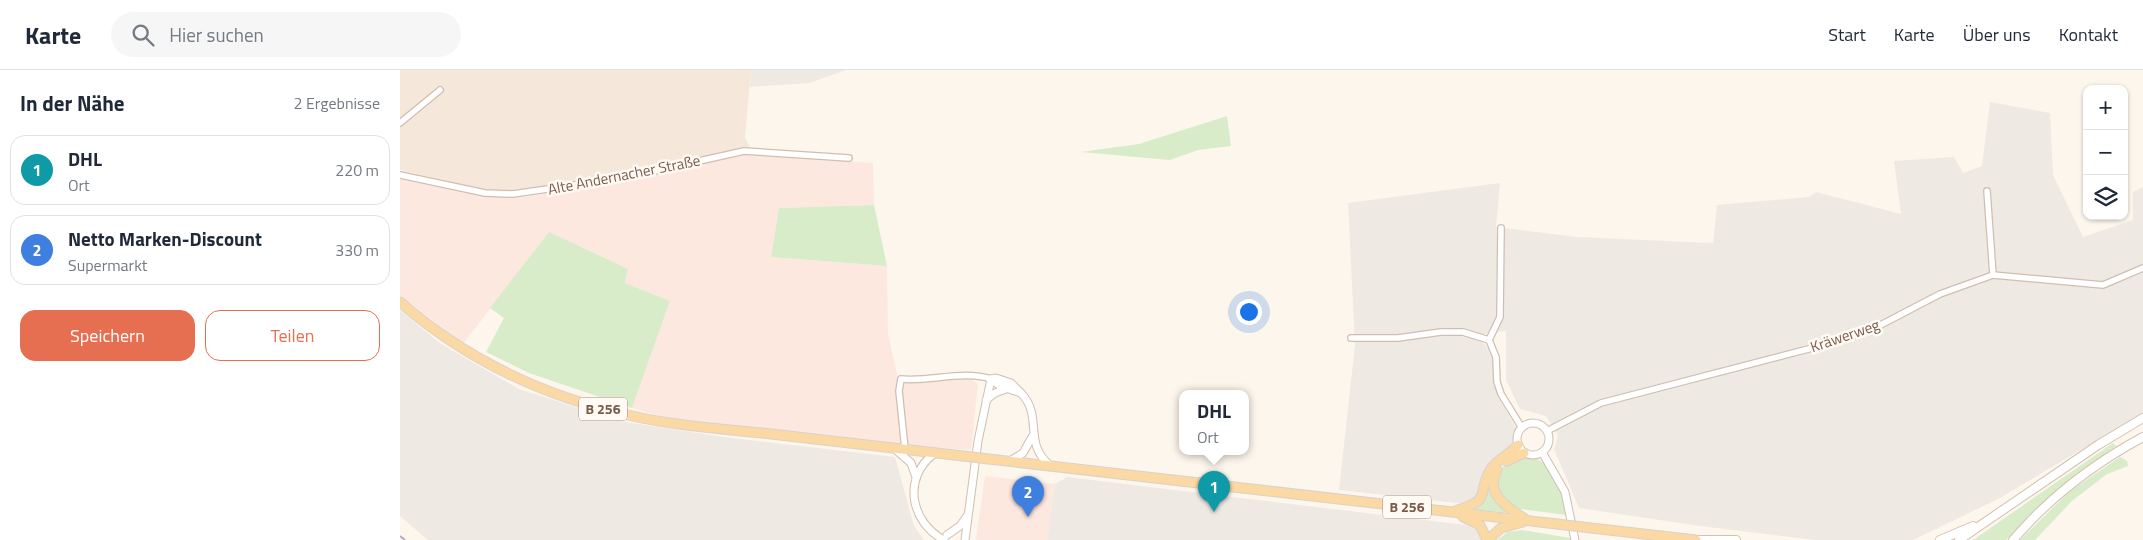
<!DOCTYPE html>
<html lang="de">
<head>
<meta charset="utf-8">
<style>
  :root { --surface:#fff; --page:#f6f6f7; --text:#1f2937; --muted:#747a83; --line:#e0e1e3; --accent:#e76f51 }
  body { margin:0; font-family:"Titillium Web",sans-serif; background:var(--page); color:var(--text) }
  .controls { position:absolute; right:15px; top:15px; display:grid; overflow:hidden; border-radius:10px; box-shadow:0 1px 4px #0004 }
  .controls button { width:45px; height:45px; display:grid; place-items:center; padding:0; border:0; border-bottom:1px solid var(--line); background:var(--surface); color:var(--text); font:25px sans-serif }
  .you { position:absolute; left:848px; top:241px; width:18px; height:18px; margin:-12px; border:4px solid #fff; border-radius:50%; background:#1a73e8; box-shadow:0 0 0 8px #1a73e833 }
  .badge { display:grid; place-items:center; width:32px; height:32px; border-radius:50%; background:var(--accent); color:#fff; font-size:16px; font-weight:700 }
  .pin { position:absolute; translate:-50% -41px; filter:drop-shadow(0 1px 2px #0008) }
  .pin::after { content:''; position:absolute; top:26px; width:18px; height:15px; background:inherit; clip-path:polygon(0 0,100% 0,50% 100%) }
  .popup { position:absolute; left:779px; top:320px; width:70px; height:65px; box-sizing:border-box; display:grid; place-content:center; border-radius:10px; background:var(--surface); filter:drop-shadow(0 1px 4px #0005); font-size:16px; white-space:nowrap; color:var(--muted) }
  .popup b { font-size:19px; color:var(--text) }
  .popup::after { content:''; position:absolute; left:50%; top:100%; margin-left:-10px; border:10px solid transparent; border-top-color:var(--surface) }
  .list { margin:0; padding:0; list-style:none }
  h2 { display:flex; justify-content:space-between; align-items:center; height:65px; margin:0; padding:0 20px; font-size:21px }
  h2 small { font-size:16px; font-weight:400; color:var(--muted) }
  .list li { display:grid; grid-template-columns:32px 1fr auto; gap:15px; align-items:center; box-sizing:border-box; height:70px; margin:0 10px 10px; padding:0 10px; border:1px solid var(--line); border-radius:15px }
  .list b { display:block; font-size:19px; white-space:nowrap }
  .list p { margin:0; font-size:16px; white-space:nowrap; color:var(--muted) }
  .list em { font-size:16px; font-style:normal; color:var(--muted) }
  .actions { display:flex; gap:10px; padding:15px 20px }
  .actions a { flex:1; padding:11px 0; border:1px solid var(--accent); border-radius:15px; text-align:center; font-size:18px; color:var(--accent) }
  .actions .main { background:var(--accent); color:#fff }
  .icon { flex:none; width:28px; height:28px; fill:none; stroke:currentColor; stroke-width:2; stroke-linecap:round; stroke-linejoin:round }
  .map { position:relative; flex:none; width:1743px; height:470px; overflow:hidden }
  header { display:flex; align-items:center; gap:30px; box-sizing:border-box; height:70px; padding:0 25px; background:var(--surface); border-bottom:1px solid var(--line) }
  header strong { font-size:24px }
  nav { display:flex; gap:28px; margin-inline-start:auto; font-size:18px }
  .search { width:350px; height:45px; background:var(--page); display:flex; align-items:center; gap:12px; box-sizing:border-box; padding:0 18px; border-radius:28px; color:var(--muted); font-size:19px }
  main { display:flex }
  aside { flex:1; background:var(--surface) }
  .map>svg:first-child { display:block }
</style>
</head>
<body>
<header>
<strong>Karte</strong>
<div class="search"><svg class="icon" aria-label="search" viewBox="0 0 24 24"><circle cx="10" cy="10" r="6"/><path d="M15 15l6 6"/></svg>Hier suchen</div>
<nav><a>Start</a><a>Karte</a><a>Über uns</a><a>Kontakt</a></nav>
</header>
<main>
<aside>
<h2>In der Nähe<small>2 Ergebnisse</small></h2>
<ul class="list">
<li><span class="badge" style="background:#0f9aa8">1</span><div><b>DHL</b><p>Ort</p></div><em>220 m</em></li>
<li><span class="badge" style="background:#3f7fe0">2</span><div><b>Netto Marken-Discount</b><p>Supermarkt</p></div><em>330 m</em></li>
</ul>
<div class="actions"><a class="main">Speichern</a><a>Teilen</a></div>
</aside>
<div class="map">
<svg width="1743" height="470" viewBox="0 0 1743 470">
  <rect width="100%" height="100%" fill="#fdf6ec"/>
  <!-- residential -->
  <polygon fill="#f5e8da" points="0,0 351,0 345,67 350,78 225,104 113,122 82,119 0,100"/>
  <!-- commercial -->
  <g fill="#fde8e0">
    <polygon points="343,84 473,93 474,135 379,138 371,187 487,196 488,264 499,313 541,308 571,309 578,314 571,380 504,376 265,347 232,338 270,231 225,213 228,199 149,163 63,274 0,225 0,109 61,122 117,128 224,112"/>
    <polygon points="585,406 655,414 647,470 576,470"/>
  </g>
  <!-- industrial -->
  <g fill="#efe9e4">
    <polygon points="351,0 446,0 409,13 350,17"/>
    <polygon points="1590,32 1650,43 1653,105 1683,167 1733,150 1733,122 1743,117 1743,343 1598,429 1513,470 1416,470 1300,456 1179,438 1154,379 1158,365 1146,346 1120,339 1106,310 1106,261 1072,266 1084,273 1093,287 1094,313 1101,332 1116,358 1113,373 1076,429 1065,434 939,420 955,275 948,133 1100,113 1096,157 1177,167 1313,173 1317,135 1409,127 1416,122 1501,144 1494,91 1554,87 1563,103 1582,96"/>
    <polygon points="0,240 41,274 119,319 219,351 324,367 495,387 514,456 524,470 28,470 0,446"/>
    <polygon points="667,407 1066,455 1077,460 1081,470 647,470 655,414"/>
  </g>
  <!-- green -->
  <g fill="#d8ecc9">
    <polygon points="827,46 831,76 798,80 770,90 681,82 739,74"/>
    <polygon points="474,135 487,196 371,187 379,138"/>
    <polygon points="149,162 228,199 225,213 270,231 232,338 129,303 86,282 104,248 90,238"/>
    <polygon points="1713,373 1716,376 1653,424 1606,470 1573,470"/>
    <path d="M1123 386C1128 388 1134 388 1139 390 1157 400 1164 426 1166 445L1113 438 1098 424 1096 404 1109 390Z"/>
    <polygon points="1720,387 1727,391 1728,396 1707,404 1672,431 1635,470 1620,470 1670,421"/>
    <polygon points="1088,411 1111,443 1071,439"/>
    <polygon points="1122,460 1170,468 1171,470 1097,470 1108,462"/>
  </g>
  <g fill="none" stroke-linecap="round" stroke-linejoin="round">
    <!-- minor casing -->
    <g stroke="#d1beb0" stroke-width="8">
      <g id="minor">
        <polyline points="0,53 40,20"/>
        <polyline points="0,105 85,123 113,124 223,108 344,81 449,88"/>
        <polyline points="1587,121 1593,205"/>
        <polyline points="951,268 998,268 1041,262 1063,262 1089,270"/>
        <polyline points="1089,270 1100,247 1101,158"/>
        <polyline points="1089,270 1096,287 1097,312 1101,324 1122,358"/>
        <polyline points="1147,361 1201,333 1420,276 1473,259 1540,224 1593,205 1703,215 1743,198"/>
        <path d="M505 379 499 321 501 309C531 312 562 300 591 309"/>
      </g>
    </g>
    <!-- tertiary casing -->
    <g stroke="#d1beb0" stroke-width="9">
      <g id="tertiary">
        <polygon points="596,308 611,313 621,323 600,316 591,309"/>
        <path d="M621 323C644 347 622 374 651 396"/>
        <polyline points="586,330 595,323 606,319"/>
        <circle cx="1133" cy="369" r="16"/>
        <polyline points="495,379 511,393 516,407"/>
        <polyline points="1142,382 1165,422 1175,470"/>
        <path d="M535 383C502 407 510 452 544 470"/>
        <polyline points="610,391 623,383 632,367"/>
        <polyline points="547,465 560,456 567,446"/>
        <polyline points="565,470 578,371 591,309"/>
      </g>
    </g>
    <!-- secondary casing -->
    <g stroke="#d6c0b0" stroke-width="10">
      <g id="secondary">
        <polyline points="1294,470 1336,470"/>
        <polyline points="1540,470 1573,456"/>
        <polyline points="1559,470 1698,375 1743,348"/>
        <path d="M1613 470C1649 428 1695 393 1743 367"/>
      </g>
    </g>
    <!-- primary casing -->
    <g stroke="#dad1cd" stroke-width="11">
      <g id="primary">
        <path d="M0 232C65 289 144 326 228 345 275 356 324 359 371 364 435 371 499 379 563 386"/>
        <polyline points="589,389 1157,454"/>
        <polyline points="1107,391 1124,383"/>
        <path d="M1097 400C1084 424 1108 438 1125 449"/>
        <path d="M1055 441C1095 429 1075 424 1091 399 1098 389 1110 384 1118 375"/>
        <polyline points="1063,447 1080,455 1087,470"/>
        <polyline points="1191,458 1296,470"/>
        <polyline points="1088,470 1101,458 1123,452"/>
      </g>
    </g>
    <!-- minor -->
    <use href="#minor" stroke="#fff" stroke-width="5.5"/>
    <!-- tertiary -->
    <use href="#tertiary" stroke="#fff" stroke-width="7"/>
    <!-- secondary -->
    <use href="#secondary" stroke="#fff" stroke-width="8"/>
    <!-- primary -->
    <use href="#primary" stroke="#fbd9a5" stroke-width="9"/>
    <!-- rail -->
    <polyline stroke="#b9a8c9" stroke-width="2" stroke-dasharray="8 5" stroke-linecap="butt" points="0,466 5,470"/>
    <!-- primary-bridge casing -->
    <g stroke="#dad1cd" stroke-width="11" stroke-linecap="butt">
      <g id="primary-bridge">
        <polyline points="563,386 589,389"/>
        <polyline points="1157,454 1191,458"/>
      </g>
    </g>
    <!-- primary-bridge -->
    <use href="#primary-bridge" stroke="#fbd9a5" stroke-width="9"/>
  </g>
  <g text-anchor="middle" stroke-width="5" stroke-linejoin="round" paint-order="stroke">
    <!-- shield labels -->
    <g fill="#fffaf3" stroke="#a28b7f" stroke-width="1">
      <rect x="179" y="327.5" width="48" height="23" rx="4"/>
      <rect x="983" y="425.5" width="48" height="23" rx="4"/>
    </g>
    <g font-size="14" font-weight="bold" fill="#7a5c4d">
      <text x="203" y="344">B 256</text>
      <text x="1007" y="442">B 256</text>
    </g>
    <!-- street labels -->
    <g font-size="15" fill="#7a5c4d" stroke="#fffaf3">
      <text transform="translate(224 105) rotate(-11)" y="5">Alte Andernacher Straße</text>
      <text transform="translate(1445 266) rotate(-19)" y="5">Kräwerweg</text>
    </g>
  </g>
</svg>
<div class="controls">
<button>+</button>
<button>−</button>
<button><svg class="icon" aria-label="layers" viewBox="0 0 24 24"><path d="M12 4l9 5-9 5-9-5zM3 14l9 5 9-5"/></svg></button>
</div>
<div class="you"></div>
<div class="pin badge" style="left:814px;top:442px;background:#0f9aa8">1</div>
<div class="popup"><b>DHL</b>Ort</div>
<div class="pin badge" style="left:628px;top:447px;background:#3f7fe0">2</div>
</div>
</main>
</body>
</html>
